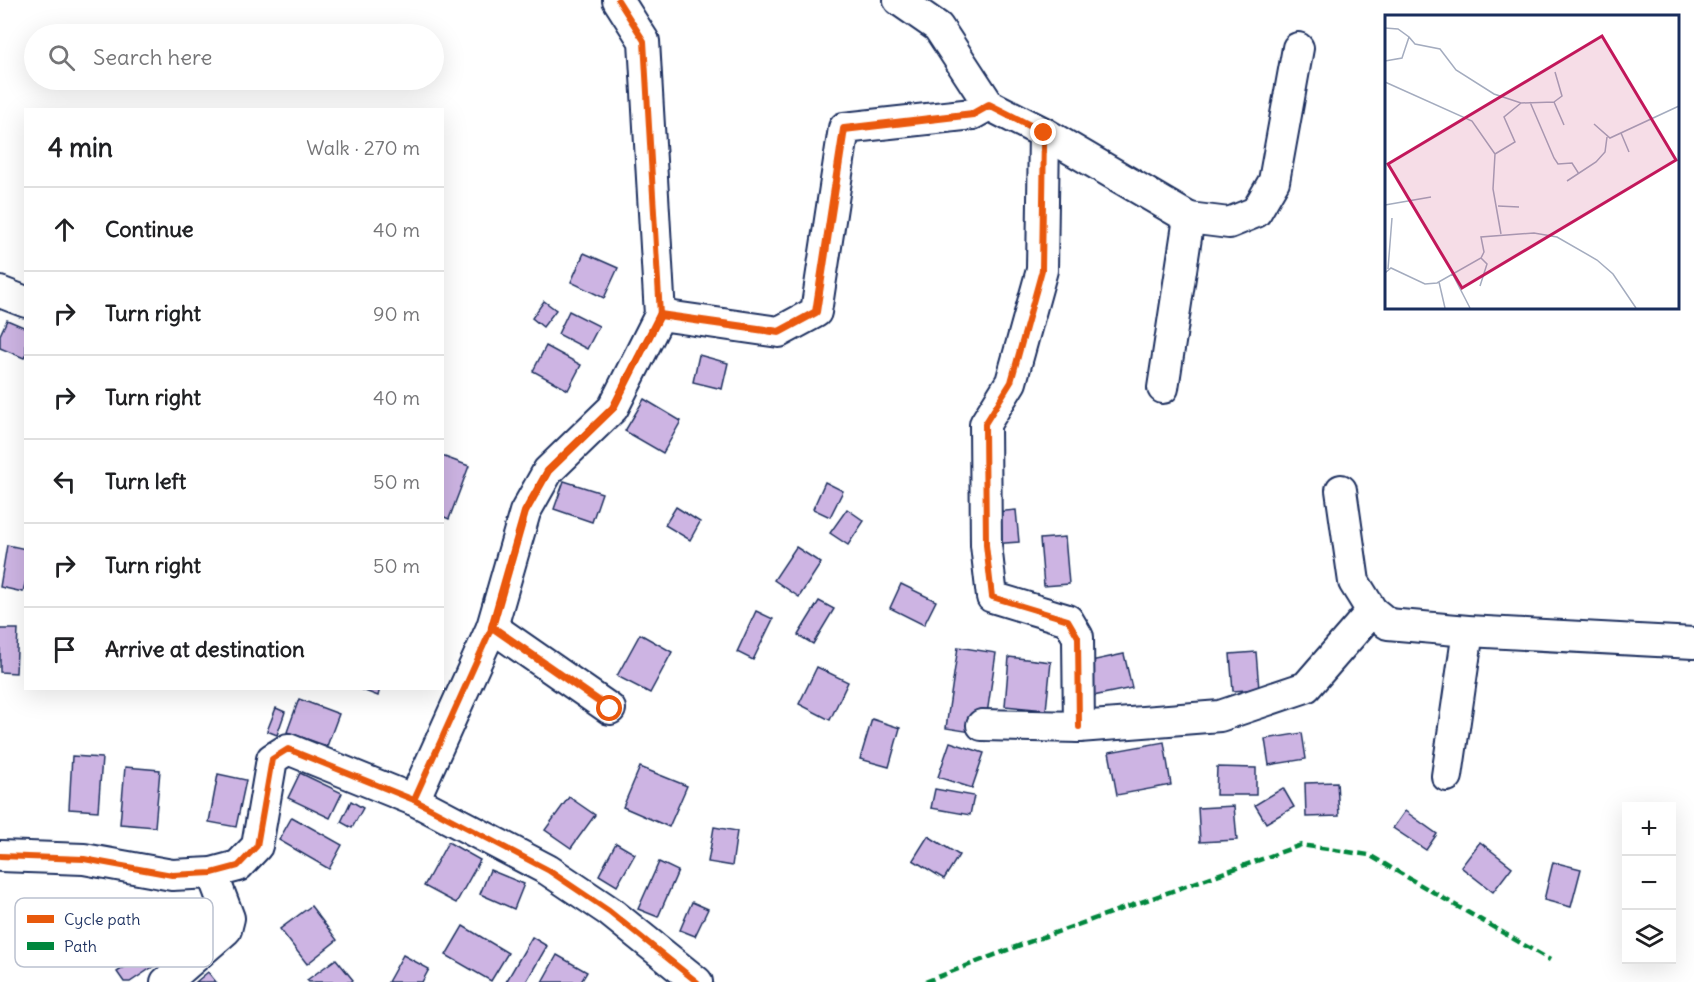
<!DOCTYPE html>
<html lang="en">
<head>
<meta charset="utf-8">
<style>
  :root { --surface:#fff; --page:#f6f6f6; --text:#202124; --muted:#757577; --line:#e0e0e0 }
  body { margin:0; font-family:Delius,sans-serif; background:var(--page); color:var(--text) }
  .controls { position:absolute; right:18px; bottom:18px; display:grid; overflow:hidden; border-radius:0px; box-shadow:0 6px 24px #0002 }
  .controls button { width:54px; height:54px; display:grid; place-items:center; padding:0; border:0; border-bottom:2px solid var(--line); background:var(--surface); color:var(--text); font:30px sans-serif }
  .stop { position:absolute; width:18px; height:18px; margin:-14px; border:4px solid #ea580c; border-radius:50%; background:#fff }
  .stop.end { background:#ea580c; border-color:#fff; box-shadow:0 2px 6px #0008 }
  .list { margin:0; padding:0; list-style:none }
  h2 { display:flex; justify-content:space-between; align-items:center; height:78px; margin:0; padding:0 24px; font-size:26px }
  h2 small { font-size:20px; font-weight:400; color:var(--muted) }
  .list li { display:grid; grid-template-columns:39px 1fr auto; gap:18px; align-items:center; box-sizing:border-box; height:84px; padding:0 24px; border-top:2px solid var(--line) }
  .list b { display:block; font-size:22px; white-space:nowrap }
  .list em { font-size:20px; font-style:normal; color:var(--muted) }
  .icon { flex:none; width:33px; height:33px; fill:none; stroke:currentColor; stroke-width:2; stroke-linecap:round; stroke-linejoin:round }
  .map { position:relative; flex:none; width:1694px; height:982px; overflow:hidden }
  .search { position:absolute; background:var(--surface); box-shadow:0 6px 24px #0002; left:24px; top:24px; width:420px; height:66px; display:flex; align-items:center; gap:15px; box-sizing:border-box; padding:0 21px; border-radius:33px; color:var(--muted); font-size:22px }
  .panel { position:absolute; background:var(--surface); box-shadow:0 6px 24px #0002; left:24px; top:108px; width:420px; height:582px; border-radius:0px }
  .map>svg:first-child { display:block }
</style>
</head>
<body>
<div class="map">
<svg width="1694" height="982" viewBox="0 0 1694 982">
  <rect width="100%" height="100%" fill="#fff"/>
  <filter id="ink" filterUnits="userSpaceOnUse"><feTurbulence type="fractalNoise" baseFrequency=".0167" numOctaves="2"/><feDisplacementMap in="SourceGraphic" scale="12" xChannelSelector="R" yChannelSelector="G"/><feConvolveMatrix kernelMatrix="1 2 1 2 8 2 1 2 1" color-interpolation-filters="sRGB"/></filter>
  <g filter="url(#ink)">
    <!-- building -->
    <g fill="#cdb4e3" stroke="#1b2f5e" stroke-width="1.5">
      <polygon points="584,253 618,268 604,298 571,282"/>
      <polygon points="544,301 556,310 543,327 532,318"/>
      <polygon points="569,311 599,326 587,349 558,334"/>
      <polygon points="7,320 26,328 26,354 24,358 0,348 0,335"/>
      <polygon points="546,346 581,365 568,390 533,371"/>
      <polygon points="699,355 728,363 722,389 693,382"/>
      <polygon points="644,399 681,421 663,453 625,431"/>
      <polygon points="442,456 469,466 449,519 442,516"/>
      <polygon points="564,481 602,493 592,522 554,509"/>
      <polygon points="825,482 843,491 830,517 813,509"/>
      <polygon points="676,507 700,522 690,540 665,525"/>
      <polygon points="847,509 864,521 848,545 830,533"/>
      <polygon points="1016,510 1019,542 978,545 974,514"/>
      <polygon points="1065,537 1069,584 1044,586 1040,539"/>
      <polygon points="7,545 26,549 26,580 23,592 0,587"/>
      <polygon points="796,547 821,563 799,597 774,580"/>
      <polygon points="901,584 936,601 924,625 890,608"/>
      <polygon points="819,601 834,609 813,644 798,635"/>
      <polygon points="756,611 773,619 753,660 737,652"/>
      <polygon points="0,629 18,629 16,673 0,672"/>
      <polygon points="640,634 672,652 650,693 617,676"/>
      <polygon points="958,647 996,653 984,734 946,728"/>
      <polygon points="1256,652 1259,689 1233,691 1230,654"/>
      <polygon points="1124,654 1132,688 1093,696 1086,662"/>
      <polygon points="1009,657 1051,662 1046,710 1005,706"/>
      <polygon points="817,667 848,682 830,720 799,704"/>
      <polygon points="357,688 380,688 378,696"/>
      <polygon points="299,699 339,714 327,746 287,732"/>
      <polygon points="276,708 285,712 277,735 267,731"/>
      <polygon points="872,719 900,728 889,767 860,759"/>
      <polygon points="1302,733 1306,759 1269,765 1265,739"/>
      <polygon points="950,742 984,753 972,788 938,777"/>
      <polygon points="1164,742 1171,785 1117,795 1109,752"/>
      <polygon points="72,756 102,758 98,811 69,809"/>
      <polygon points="125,767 160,770 155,827 120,824"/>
      <polygon points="640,767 687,786 669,827 623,807"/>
      <polygon points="1217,767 1256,768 1256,795 1216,795"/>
      <polygon points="300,773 342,793 330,818 288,798"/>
      <polygon points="218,774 246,780 236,827 209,822"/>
      <polygon points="1337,782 1339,816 1306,817 1305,783"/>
      <polygon points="1283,788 1294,807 1266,823 1255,805"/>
      <polygon points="935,789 974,796 970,815 931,808"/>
      <polygon points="569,797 595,815 571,848 545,830"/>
      <polygon points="351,801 363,808 352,828 341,822"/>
      <polygon points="1234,806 1237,840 1200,842 1198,808"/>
      <polygon points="1405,811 1437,834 1426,850 1393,828"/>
      <polygon points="292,817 342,845 329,869 279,840"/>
      <polygon points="714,827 737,831 732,866 708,862"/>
      <polygon points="928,836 959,855 944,879 913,860"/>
      <polygon points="448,842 480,860 456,903 424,886"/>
      <polygon points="1480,842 1512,867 1493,892 1461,867"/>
      <polygon points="616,843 635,854 617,886 599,875"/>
      <polygon points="659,862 678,871 658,917 638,909"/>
      <polygon points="1553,862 1581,869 1571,907 1544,900"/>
      <polygon points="490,870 524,884 514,909 480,894"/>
      <polygon points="692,902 708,909 695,936 680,930"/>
      <polygon points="311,906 337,940 307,964 280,929"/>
      <polygon points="463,926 508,953 491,981 446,955"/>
      <polygon points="532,937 547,946 526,982 506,982"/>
      <polygon points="161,943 169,956 130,982 124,982 117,972"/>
      <polygon points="403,955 429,969 422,982 388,982"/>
      <polygon points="557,955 587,972 581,982 542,982"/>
      <polygon points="336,959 353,980 351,982 309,982 307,980"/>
      <polygon points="208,972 216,982 196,982"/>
    </g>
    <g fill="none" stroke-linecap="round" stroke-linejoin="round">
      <!-- minor casing -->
      <g stroke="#1b2f5e" stroke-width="34">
        <g id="minor">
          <polyline points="899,0 938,27 989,105 1044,133 1189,218 1163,388"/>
          <polyline points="1044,133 1042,270 1011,382 985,424 986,545 992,597 1068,620 1078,637 1079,727"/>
          <polyline points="1189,218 1229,223 1256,212 1274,181 1298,48"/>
          <polyline points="0,292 26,302"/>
          <polyline points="660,315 779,332 816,312 844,128 973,114 989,105"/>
          <polyline points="1341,490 1354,582 1372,611 1388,624 1468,631 1694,643"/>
          <polyline points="492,627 610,709"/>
          <polyline points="982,725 1079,727 1220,716 1306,687 1372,611"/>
          <polyline points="1447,776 1468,631"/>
          <polyline points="414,800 492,627 525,512 548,471 613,408 660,315 644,41 618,0"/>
          <polyline points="0,856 84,859 172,875 212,873 238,866 257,846 272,759 288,749 414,800 548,870 609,911 697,982"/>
          <polyline points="166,982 226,930 229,918 212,873"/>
        </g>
      </g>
      <!-- minor -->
      <use href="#minor" stroke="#fff" stroke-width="30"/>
      <!-- quiet -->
      <polyline stroke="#00873e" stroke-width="4.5" stroke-dasharray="9 4.5" stroke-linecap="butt" points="925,982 1018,946 1301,845 1369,855 1550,960"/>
      <!-- cycleway casing -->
      <g stroke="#fff" stroke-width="10">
        <g id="cycleway">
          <polyline points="1044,133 1042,270 1011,382 985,424 986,545 992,597 1068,620 1078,637 1079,727"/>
          <polyline points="414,800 492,627 525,512 548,471 613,408 660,315 644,41 618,0"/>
          <polyline points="0,856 84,859 172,875 212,873 238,866 257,846 272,759 288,749 414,800 548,870 609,911 697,982"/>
        </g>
      </g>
      <!-- cycleway -->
      <use href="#cycleway" stroke="#e8590c" stroke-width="6"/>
    </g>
  </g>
  <g fill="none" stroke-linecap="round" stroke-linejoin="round" filter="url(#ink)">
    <!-- route -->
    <polyline stroke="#ea580c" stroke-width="8" points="610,709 492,627 525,512 548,471 613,408 660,315 779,332 816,312 844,129 973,114 989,105 1044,133"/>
  </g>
  <!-- overview -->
  <g transform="translate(1385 15)">
    <rect width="294" height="294" fill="#fff"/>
    <path fill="none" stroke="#a4acbf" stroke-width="1.5" d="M0 13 13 14 24 22 17 43 0 46M24 22 30 29 55 34 71 55 109 79 136 88 169 87 179 110M0 67 87 106 110 139 108 174 116 219M145 87 169 143 173 149 187 148 194 159M169 87 177 81 170 57M209 109 225 123 294 91M236 118 244 137M110 139 130 127 119 102 136 88M182 166 211 147 220 137 222 122M0 190 46 182M113 191 134 192M3 254 7 203M0 258 6 253 40 269 52 268 96 243 99 237 96 222 149 218 172 222 212 245 228 259 251 293M67 258 85 293M54 267 60 293M95 271 102 249 96 243"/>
    <path fill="#c2185b" fill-opacity="0.15" stroke="#c2185b" stroke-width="3" d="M217 21 291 145 77 273 3 149Z"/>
    <rect width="294" height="294" fill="none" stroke="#1b2f5e" stroke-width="3"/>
  </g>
  <!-- legend -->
  <rect x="15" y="898" width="198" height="69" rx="9" fill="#fff" stroke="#bbc1cf" stroke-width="1.5"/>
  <rect x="27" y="915" width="27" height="8" fill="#e8590c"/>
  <rect x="27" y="942" width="27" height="8" fill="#00873e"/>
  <g font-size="16" fill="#1b2f5e">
    <text x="64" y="925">Cycle path</text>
    <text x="64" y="952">Path</text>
  </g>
</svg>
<div class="controls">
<button>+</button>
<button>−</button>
<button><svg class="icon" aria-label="layers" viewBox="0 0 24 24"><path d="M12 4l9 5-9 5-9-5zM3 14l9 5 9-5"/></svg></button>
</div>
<div class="stop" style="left:610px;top:709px"></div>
<div class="stop end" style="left:1044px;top:133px"></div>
<div class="search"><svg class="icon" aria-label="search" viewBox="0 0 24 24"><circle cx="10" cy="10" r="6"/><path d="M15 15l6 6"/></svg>Search here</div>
<section class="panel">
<h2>4 min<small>Walk · 270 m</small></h2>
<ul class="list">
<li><svg class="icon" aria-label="ahead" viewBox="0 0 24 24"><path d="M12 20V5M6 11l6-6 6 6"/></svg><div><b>Continue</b></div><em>40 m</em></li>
<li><svg class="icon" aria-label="right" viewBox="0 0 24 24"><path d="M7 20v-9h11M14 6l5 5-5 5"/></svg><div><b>Turn right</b></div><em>90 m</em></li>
<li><svg class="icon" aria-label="right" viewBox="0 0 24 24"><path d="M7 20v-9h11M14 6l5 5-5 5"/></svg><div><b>Turn right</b></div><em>40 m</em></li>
<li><svg class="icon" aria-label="left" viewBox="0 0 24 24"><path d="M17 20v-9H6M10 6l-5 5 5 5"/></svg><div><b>Turn left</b></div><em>50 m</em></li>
<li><svg class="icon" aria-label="right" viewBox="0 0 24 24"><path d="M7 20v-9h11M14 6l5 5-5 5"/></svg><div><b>Turn right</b></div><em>50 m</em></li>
<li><svg class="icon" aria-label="arrive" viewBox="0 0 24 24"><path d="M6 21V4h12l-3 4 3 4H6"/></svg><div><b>Arrive at destination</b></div></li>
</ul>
</section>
</div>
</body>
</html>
